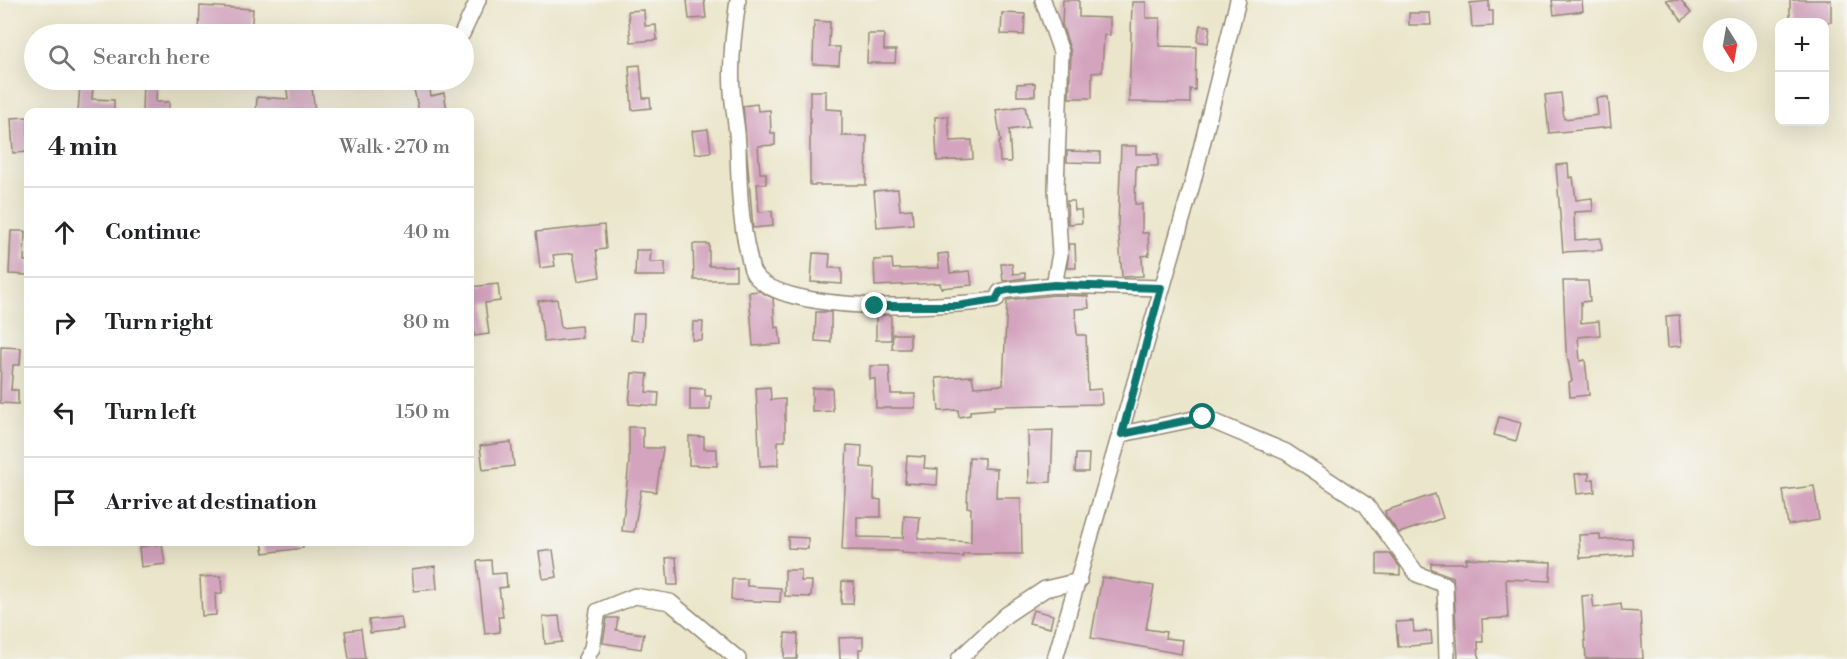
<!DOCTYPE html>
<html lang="en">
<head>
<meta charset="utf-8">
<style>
  :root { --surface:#fff; --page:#f2f2f2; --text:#202124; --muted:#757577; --line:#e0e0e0 }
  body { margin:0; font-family:"Libre Bodoni",serif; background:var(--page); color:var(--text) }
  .controls { position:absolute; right:18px; top:18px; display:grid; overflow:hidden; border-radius:12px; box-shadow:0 6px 24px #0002 }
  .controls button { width:54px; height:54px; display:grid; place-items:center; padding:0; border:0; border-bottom:2px solid var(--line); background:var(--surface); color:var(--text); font:30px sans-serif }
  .compass { position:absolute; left:1703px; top:18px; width:54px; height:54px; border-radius:50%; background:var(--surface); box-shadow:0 6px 24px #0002; rotate:169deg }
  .stop { position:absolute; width:18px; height:18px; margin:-14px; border:4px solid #0f766e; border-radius:50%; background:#fff }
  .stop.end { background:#0f766e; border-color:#fff; box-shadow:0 2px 6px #0008 }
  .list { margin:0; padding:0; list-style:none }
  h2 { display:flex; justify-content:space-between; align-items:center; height:78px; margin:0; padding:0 24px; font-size:26px }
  h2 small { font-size:20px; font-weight:400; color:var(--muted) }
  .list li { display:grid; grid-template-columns:39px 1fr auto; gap:18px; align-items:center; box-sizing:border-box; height:90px; padding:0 24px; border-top:2px solid var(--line) }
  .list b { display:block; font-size:22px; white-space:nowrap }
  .list em { font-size:20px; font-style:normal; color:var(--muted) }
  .icon { flex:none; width:33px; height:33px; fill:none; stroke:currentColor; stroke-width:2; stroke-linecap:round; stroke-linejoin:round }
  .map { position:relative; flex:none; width:1847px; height:659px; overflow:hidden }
  .search { position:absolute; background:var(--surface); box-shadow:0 6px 24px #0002; left:24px; top:24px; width:450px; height:66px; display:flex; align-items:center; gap:15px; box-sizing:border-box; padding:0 21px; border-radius:33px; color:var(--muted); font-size:22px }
  .panel { position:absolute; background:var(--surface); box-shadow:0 6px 24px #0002; left:24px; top:108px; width:450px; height:438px; border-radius:12px }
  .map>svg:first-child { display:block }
</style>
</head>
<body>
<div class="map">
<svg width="1847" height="659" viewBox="0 0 1847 659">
  <rect width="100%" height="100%" fill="#f6f6f2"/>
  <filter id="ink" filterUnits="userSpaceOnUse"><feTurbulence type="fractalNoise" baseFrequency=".0167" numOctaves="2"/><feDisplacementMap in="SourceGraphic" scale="12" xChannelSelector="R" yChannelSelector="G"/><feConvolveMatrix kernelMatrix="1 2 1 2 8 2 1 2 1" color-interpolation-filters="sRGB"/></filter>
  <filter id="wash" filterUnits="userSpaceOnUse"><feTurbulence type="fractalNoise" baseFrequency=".008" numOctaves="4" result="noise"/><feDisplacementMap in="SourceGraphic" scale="24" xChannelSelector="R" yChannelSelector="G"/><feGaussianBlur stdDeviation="1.35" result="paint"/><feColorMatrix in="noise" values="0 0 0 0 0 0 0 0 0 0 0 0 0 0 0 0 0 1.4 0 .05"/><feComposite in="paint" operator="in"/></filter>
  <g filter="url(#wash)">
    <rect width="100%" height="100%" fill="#ebe6cb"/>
    <g id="blocks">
      <!-- building -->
      <g fill="#d4a4bf">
        <polygon points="687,0 704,0 706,18 689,19"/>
        <polygon points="1063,0 1079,0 1079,17 1110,18 1110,35 1104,35 1102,72 1092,73 1092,98 1069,98 1071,52 1062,25"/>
        <polygon points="1552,0 1582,0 1583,11 1554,15"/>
        <polygon points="1666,0 1681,0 1691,13 1682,21"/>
        <rect x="1790" y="0" width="41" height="22"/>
        <polygon points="1489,1 1489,11 1493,11 1493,26 1472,27 1470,3"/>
        <polygon points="1132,2 1146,2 1146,18 1160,18 1159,46 1196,47 1195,90 1190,89 1190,103 1129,102"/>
        <polygon points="200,6 253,9 251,34 199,34"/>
        <polygon points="644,10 645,26 656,25 657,40 631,42 628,11"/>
        <polygon points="1002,13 1025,14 1024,35 1001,34"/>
        <polygon points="1409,13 1430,13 1431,25 1409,25"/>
        <polygon points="814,21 830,22 829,47 840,47 839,65 813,64"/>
        <polygon points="1200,25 1210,26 1208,43 1197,41"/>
        <polygon points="868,34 884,34 884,50 896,50 895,63 867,63"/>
        <polygon points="640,65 643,98 650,98 651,108 632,110 629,66"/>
        <polygon points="143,80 157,80 156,102 169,102 169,112 142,112"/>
        <polygon points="311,80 315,112 256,112 257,97 288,99 286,82"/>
        <polygon points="429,83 431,96 444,93 447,110 419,112 413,85"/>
        <polygon points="1035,83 1035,96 1017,96 1017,84"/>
        <polygon points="80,85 93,86 92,99 114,100 114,112 78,112"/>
        <polygon points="810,91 826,91 826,109 842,110 842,136 867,136 866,185 810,185"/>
        <polygon points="1561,93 1564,119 1598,115 1596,98 1608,97 1611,127 1549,133 1545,95"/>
        <polygon points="757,104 758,111 770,110 771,133 775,133 775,145 758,146 760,173 766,173 766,184 757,184 759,212 772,211 773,226 753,228 743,106"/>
        <polygon points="1025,106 1029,127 1009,130 1011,162 1000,162 999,142 1001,142 996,110"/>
        <polygon points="948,116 950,141 972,140 973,159 937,161 935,117"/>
        <polygon points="28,117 28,152 13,153 11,118"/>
        <polygon points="708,129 711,152 695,154 692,131"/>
        <polygon points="1121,146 1136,146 1136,154 1158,154 1158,166 1136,166 1135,204 1142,204 1142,233 1148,233 1149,255 1142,256 1143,276 1122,277 1118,225"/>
        <polygon points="1067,151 1100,152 1100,163 1067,162"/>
        <polygon points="1568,164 1569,178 1573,177 1576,200 1592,198 1593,211 1574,212 1575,240 1601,238 1602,250 1563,252 1556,165"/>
        <polygon points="898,189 900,210 912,209 913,224 877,227 874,191"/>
        <polygon points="1067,201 1074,201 1075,210 1081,210 1082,223 1068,224"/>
        <polygon points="604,225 606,249 596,250 600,277 578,281 573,253 553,255 555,266 540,268 536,232"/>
        <polygon points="11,231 25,231 24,261 28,261 28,275 9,274"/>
        <polygon points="693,244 709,244 709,266 736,266 736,280 694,280"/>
        <polygon points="1069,244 1075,244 1076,268 1067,268"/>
        <polygon points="636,250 651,250 650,262 665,262 665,276 635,276"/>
        <polygon points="813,253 830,254 829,268 842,268 842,284 811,282"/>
        <polygon points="948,253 950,273 970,271 972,285 941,288 940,283 875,286 874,260 892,259 893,269 939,268 938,254"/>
        <polygon points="1001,264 1012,264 1013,274 1025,273 1025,278 1003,281"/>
        <polygon points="1563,281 1588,281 1590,301 1581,302 1581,323 1599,321 1600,335 1578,337 1580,361 1585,360 1589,395 1570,397 1569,382 1572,381 1566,350"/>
        <polygon points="498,284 500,301 485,303 489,334 474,336 470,287"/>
        <polygon points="760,291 773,298 775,328 779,327 781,344 753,346 749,292"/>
        <polygon points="1054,295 1088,296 1089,308 1075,309 1077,335 1086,335 1088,390 1101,389 1102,404 994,406 994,409 970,411 970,415 959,417 958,410 939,411 936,378 972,376 974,387 1003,385 1007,300"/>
        <polygon points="557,299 561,328 581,326 582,338 544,342 538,301"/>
        <polygon points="816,312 831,312 831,342 815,341"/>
        <polygon points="633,314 644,314 643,341 631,340"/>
        <rect x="876" y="315" width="15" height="25"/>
        <polygon points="1679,315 1681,346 1668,347 1666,316"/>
        <polygon points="693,322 703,322 702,340 692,340"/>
        <polygon points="893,334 910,334 910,349 892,349"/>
        <polygon points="1,347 21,348 20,365 13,365 11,390 18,390 18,404 0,403"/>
        <polygon points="870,366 889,366 891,394 915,394 915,408 876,408 875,379 870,379"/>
        <polygon points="632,373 648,374 646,392 659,393 658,406 629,404"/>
        <polygon points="770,387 771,400 785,399 785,441 778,441 778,465 760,466 756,388"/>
        <polygon points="690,388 705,389 705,396 711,396 710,410 690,410"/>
        <polygon points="812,388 832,388 833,411 812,412"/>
        <polygon points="1499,417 1521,423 1516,441 1494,435"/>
        <polygon points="629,427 643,427 643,448 663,448 656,492 641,490 634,532 622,531 629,462"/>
        <polygon points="1053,430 1051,482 1029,483 1028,431"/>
        <polygon points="689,436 704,437 704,449 717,449 717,466 689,465"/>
        <polygon points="511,442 514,466 483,470 480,446"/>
        <polygon points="847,445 862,446 861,467 875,468 874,499 881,500 881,517 857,517 857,537 903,538 904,516 920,517 918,539 971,542 971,508 967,507 969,457 984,458 984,468 997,469 996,498 1021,498 1022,554 963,554 963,557 902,553 902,551 842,550"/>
        <polygon points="1076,454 1089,454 1088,472 1075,472"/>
        <polygon points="907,456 925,457 924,468 938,469 937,485 905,483"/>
        <polygon points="1589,473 1589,480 1594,479 1595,492 1577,494 1575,474"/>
        <polygon points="1814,486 1819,520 1788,525 1783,490"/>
        <polygon points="1435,494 1443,518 1399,533 1386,516 1385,511"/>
        <polygon points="1600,534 1600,540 1632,538 1633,555 1580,558 1579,535"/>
        <polygon points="788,537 808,538 808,549 788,548"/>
        <polygon points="262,542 302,542 303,548 264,553"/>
        <polygon points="162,544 165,564 141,567 139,547"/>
        <polygon points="553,550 557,577 543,579 539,552"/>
        <polygon points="1377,554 1390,554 1400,567 1400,575 1377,574"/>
        <polygon points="676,557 678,585 668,585 666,558"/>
        <polygon points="1466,558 1551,562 1550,581 1506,579 1508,618 1482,619 1483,642 1478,642 1479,659 1458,659 1453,577 1431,569 1431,563 1466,563"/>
        <polygon points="491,560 492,574 506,573 507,587 499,588 503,617 498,617 500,632 485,634 477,561"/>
        <polygon points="435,566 437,589 414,591 412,569"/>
        <polygon points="785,570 801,570 801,581 812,581 811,597 785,596"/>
        <polygon points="221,576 222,594 215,594 216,615 202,616 200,577"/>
        <polygon points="1102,577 1154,586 1146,629 1166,632 1165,638 1183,640 1181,654 1091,638"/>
        <polygon points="732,579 747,579 747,586 781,588 780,602 731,600"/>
        <polygon points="842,581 854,582 853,604 841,604"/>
        <polygon points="1592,595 1594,608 1621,604 1622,611 1640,612 1643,659 1586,659 1582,596"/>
        <polygon points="1033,610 1053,615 1050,628 1029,623"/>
        <polygon points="559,616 562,642 545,644 543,617"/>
        <polygon points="401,617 403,629 370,633 369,620"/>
        <polygon points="607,618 618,618 616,630 644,634 641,649 603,643"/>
        <polygon points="1413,621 1414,632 1431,631 1432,644 1398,647 1396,622"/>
        <polygon points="361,629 365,659 349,659 345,631"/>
        <polygon points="785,633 798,634 797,659 784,659"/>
        <polygon points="863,637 863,649 859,649 859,659 840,659 839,638"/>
      </g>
    </g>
  </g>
  <g filter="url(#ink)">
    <use href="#blocks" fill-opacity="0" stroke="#938874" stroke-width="1.5"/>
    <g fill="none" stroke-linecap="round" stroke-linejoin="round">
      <!-- minor casing -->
      <g stroke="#938874" stroke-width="18">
        <g id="minor">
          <path d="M738 0C734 30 730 60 732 90 733 110 738 129 738 149 739 186 740 221 749 257 750 262 751 270 754 274 783 316 948 307 996 300L1000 292 1007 290 1054 285 1161 288"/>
          <polyline points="1043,0 1061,52 1056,188 1060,254 1054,285"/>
          <polyline points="462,34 478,0"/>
          <polyline points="1122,434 1203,417 1286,452 1366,505 1417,574 1445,585 1447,659"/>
          <polyline points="586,659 592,648 598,611 635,596 670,602 738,659"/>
          <polyline points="959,659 1006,615 1045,589 1079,581"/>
          <polyline points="1055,659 1192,185 1238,0"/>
        </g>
      </g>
      <!-- minor -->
      <use href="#minor" stroke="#fff" stroke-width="15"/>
    </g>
  </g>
  <g fill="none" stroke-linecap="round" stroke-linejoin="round" filter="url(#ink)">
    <!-- route -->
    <polyline stroke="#0f766e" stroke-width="8" points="875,306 957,306 996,300 1000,292 1007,290 1054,285 1161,288 1122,434 1203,417"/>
  </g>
</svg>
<div class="controls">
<button>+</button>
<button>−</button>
</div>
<svg class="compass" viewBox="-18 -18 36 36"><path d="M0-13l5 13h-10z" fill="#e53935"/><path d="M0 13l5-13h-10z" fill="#757577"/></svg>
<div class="stop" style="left:1203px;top:417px"></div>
<div class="stop end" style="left:875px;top:306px"></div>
<div class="search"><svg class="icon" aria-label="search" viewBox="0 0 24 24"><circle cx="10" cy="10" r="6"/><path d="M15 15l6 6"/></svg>Search here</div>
<section class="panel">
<h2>4 min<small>Walk · 270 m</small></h2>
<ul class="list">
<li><svg class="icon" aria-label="ahead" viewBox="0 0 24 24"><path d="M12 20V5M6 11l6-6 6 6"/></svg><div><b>Continue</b></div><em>40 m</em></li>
<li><svg class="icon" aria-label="right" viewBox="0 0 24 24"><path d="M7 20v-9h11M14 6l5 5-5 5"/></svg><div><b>Turn right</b></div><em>80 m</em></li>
<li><svg class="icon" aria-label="left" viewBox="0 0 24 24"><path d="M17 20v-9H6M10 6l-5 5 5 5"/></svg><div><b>Turn left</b></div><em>150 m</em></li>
<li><svg class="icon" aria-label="arrive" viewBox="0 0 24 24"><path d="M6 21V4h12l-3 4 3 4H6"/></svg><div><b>Arrive at destination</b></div></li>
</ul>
</section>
</div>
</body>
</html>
